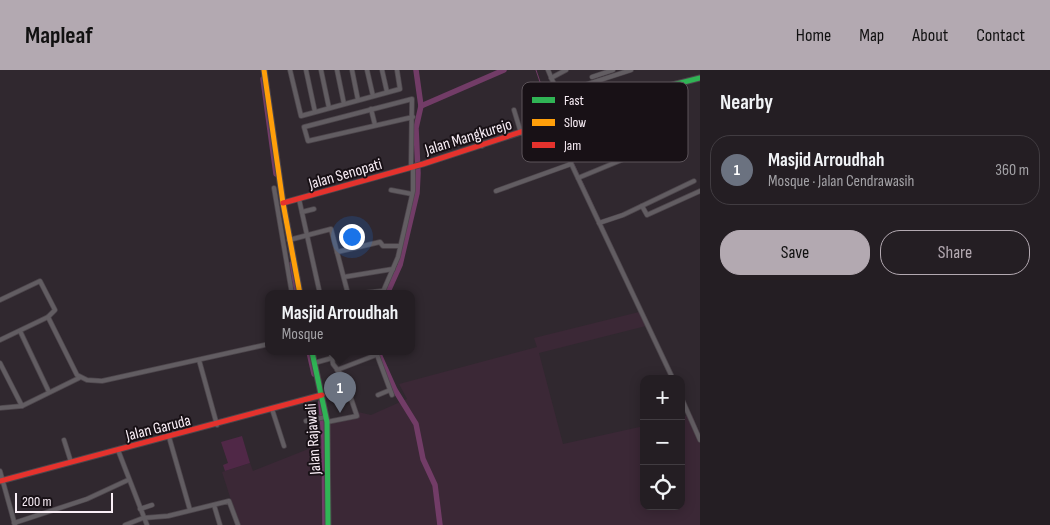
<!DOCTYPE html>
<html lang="en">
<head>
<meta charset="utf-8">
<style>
  :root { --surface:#241e23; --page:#302b30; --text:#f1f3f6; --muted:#a3a2a6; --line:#413c41; --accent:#b3a9b1 }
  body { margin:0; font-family:"Sofia Sans Condensed",sans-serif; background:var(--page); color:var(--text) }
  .controls { position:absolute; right:15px; bottom:15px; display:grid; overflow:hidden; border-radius:10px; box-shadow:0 2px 12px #0003 }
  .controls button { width:45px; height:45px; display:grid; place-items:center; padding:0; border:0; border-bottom:1px solid var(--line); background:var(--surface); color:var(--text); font:25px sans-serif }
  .scale { position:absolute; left:15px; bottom:12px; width:98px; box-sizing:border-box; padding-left:5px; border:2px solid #faeff7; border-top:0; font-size:14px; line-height:18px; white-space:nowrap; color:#faeff7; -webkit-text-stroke:4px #181116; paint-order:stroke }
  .you { position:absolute; left:351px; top:166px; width:18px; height:18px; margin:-12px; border:4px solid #fff; border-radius:50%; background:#1a73e8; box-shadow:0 0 0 8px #1a73e833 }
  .badge { display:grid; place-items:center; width:32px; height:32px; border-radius:50%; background:var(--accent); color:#fff; font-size:16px; font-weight:700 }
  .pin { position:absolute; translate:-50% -41px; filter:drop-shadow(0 1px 2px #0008) }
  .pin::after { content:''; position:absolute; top:26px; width:18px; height:15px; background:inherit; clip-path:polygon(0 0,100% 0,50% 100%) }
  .popup { position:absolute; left:265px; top:220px; width:150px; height:65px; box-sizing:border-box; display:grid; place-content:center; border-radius:10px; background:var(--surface); filter:drop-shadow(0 1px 4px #0005); font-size:16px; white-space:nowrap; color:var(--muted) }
  .popup b { font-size:19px; color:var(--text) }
  .popup::after { content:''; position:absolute; left:50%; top:100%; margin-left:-10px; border:10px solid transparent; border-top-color:var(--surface) }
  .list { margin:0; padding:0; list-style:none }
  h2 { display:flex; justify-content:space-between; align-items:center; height:65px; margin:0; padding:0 20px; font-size:21px }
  h2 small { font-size:16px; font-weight:400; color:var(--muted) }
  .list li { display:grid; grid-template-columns:32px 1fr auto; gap:15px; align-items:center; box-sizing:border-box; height:70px; margin:0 10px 10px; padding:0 10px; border:1px solid var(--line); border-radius:20px }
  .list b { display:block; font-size:19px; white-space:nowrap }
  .list p { margin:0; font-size:16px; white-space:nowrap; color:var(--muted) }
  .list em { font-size:16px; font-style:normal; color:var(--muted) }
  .actions { display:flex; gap:10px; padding:15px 20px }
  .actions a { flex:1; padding:11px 0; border:1px solid var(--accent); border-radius:20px; text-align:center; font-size:18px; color:var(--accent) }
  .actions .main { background:var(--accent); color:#111 }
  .icon { flex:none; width:28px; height:28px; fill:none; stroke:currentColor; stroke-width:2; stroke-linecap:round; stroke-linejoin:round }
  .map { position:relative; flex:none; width:700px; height:455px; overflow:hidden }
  header { display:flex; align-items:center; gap:30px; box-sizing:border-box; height:70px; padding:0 25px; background:var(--accent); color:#111 }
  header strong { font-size:24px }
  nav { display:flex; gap:28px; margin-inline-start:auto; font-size:18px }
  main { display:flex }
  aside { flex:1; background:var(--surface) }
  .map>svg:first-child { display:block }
</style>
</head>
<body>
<header>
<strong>Mapleaf</strong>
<nav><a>Home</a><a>Map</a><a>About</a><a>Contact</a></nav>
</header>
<main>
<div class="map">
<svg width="700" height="455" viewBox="0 0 700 455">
  <rect width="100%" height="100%" fill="#30282f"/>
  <!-- built -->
  <polygon fill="#3b2836" points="639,242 646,256 539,283 563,374 644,356 644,436 681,436 681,347 692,344 700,364 700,455 239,455 222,402 250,393 253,401 326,372 327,354 359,348 358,342 371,345 407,329 399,314 537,277 534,268"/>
  <!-- green -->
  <polygon fill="#502847" points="242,366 250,393 225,401 223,395 228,393 221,372"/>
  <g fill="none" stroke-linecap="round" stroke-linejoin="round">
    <!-- stream -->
    <g stroke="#723c67" stroke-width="1">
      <polyline points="536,0 553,50"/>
      <polyline points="561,67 643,242"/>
    </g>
    <!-- river -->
    <g stroke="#723c67" stroke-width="5.5">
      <polyline points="263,9 276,104"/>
      <polyline points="421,36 504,0"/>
      <polyline points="292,194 297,224"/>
      <polyline points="387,224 400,195 417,123 418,103 416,58 421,36 416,0"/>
      <polyline points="309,282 314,304"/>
      <polyline points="378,282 395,320 416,354 423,389 435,415 440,455"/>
      <polyline points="321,332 324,369 325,455"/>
    </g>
    <!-- street casing -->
    <g stroke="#4d464c" stroke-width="5.5">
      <g id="street">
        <polyline points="290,0 301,46 400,19 397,0"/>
        <polyline points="306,0 315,42"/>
        <polyline points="321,0 329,38"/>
        <polyline points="337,0 344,34"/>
        <polyline points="352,0 358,30"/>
        <polyline points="367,0 373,26"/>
        <polyline points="382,0 387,22"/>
        <polyline points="548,0 568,47"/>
        <polyline points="592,7 613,0"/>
        <polyline points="551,8 566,0"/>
        <polyline points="564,22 572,45"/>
        <polyline points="560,23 631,0"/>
        <polyline points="371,39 375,55"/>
        <polyline points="514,40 521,63"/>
        <polyline points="552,53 673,309"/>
        <polyline points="456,71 476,64 480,67 482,76"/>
        <polyline points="411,97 412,29 304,57 308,71 413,47"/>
        <polyline points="578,108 653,77"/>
        <polyline points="274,118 292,224"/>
        <polyline points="391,120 412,124"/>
        <polyline points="496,121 571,94"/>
        <polyline points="299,129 320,224"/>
        <polyline points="642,136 647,145 700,121"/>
        <polyline points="302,142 314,139"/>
        <polyline points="599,153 623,145 694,111"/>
        <polyline points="289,170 331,159 348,224"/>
        <polyline points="337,182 380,172 383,176 400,176"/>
        <polyline points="344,207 393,199"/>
        <polyline points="354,224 382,221"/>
        <polyline points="382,224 398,187 413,121 413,96"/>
        <polyline points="0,230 40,211 55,240 48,247 0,270"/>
        <polyline points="48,247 77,305 87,310 102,311 269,274"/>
        <polyline points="20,261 49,322"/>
        <polyline points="376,282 392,325"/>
        <polyline points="199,290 217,355"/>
        <polyline points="0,293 22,336"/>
        <polyline points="314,293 332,288"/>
        <polyline points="337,300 376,285"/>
        <polyline points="378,325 390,320"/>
        <polyline points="681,327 700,370"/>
        <polyline points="0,338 22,336 79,308"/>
        <polyline points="272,339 284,376"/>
        <polyline points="306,351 326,347"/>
        <polyline points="327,352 357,346 344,308 333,294 331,282"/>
        <polyline points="169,367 190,440"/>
        <polyline points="64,370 71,392"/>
        <polyline points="118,380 147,455"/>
        <polyline points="0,401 15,455"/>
        <polyline points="214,435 220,455"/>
        <polyline points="140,439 152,435"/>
        <polyline points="14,453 87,429 128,410"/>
        <polyline points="125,455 143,448 168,446 229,431 238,455"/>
      </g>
    </g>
    <!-- fast casing -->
    <g stroke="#4d464c" stroke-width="7">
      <g id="fast">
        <polyline points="637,24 700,8"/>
        <polyline points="312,282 327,352 328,455"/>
      </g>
    </g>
    <!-- slow casing -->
    <g stroke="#4d464c" stroke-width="7">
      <polyline id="slow" points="264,0 283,133 300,224"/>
    </g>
    <!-- jam casing -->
    <g stroke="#4d464c" stroke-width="7">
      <g id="jam">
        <polyline points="283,133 423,94 637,24"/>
        <polyline points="0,411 322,325"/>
      </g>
    </g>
    <!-- street -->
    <use href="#street" stroke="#625d62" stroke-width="4"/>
    <!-- fast -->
    <use href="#fast" stroke="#30b455" stroke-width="5"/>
    <!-- slow -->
    <use href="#slow" stroke="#ff9f0a" stroke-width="5"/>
    <!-- jam -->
    <use href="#jam" stroke="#e5322d" stroke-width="5"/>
  </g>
  <g text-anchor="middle" stroke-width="4" stroke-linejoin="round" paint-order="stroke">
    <!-- street labels -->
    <g font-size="16" fill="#faeff7" stroke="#181116">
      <text transform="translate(468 66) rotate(-17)" y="6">Jalan Mangkurejo</text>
      <text transform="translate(345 103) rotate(-16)" y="6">Jalan Senopati</text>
      <text transform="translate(158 357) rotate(-14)" y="6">Jalan Garuda</text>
      <text transform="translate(312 369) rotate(-94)" y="6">Jalan Rajawali</text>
    </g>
  </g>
  <!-- legend -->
  <rect x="522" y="12" width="166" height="80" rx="8" fill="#181116" stroke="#5c545a" stroke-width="1"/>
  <rect x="532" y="27" width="23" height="6" fill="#30b455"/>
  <rect x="532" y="49" width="23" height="7" fill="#ff9f0a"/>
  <rect x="532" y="72" width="23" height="6" fill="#e5322d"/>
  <g font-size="14" fill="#faeff7">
    <text x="564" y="35">Fast</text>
    <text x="564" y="57">Slow</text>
    <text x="564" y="80">Jam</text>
  </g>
</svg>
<div class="controls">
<button>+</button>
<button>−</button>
<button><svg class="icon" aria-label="locate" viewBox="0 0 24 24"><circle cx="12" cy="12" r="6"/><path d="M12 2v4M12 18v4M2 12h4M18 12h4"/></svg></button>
</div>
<div class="scale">200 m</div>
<div class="you"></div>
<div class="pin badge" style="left:340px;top:343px;background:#6b7280">1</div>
<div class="popup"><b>Masjid Arroudhah</b>Mosque</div>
</div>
<aside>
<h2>Nearby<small></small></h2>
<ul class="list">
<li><span class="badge" style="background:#6b7280">1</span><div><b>Masjid Arroudhah</b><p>Mosque · Jalan Cendrawasih</p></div><em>360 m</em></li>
</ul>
<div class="actions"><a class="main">Save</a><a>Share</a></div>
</aside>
</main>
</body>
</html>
